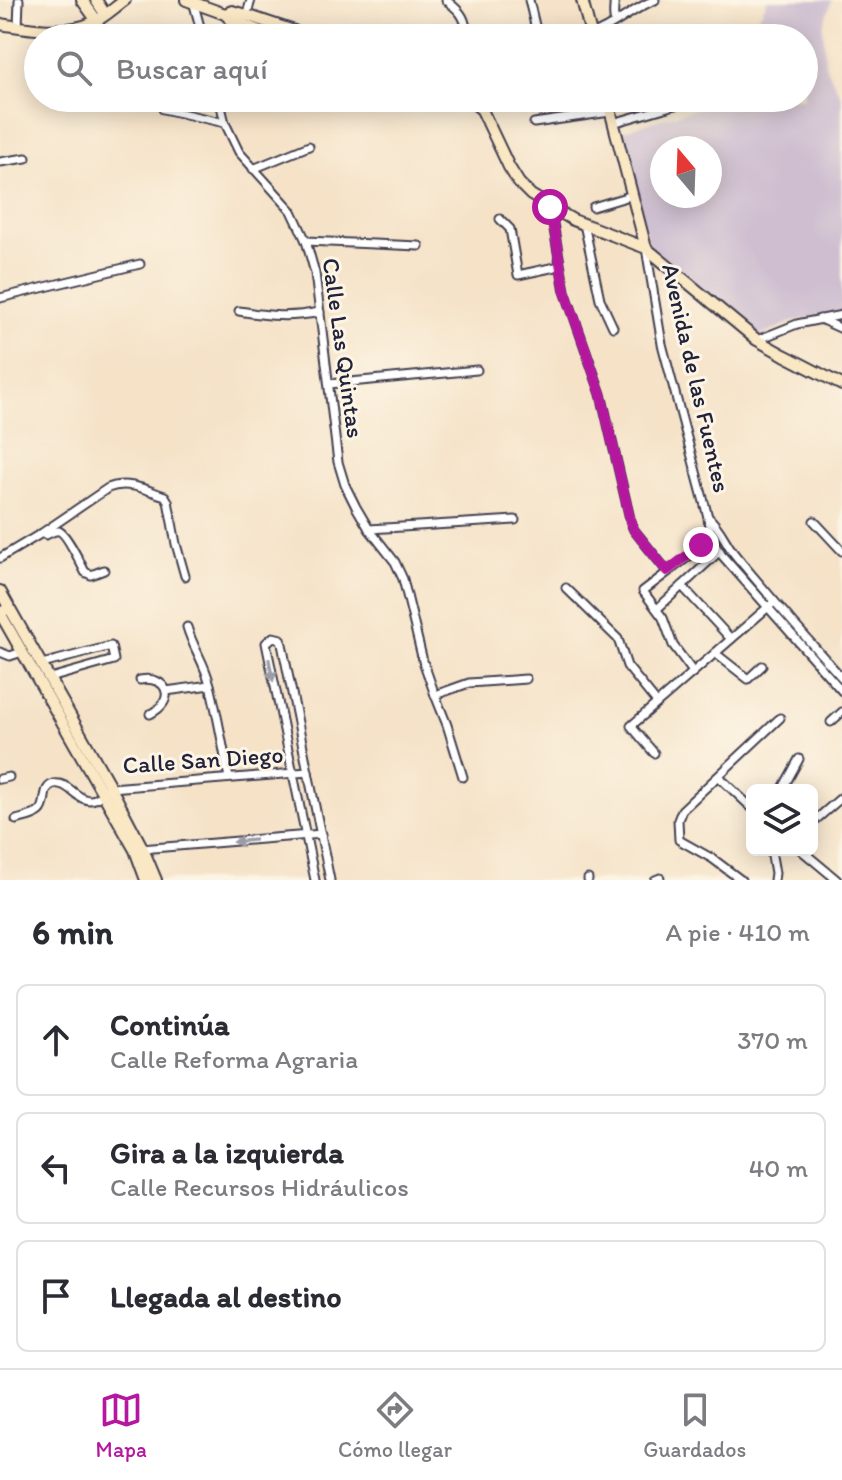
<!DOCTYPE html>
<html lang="es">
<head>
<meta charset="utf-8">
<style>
  :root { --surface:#fff; --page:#f7f7f7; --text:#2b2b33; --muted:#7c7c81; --line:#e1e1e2; --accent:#b5179e }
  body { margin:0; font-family:Itim,sans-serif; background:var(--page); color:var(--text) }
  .controls { position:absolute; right:24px; bottom:24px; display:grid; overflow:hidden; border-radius:12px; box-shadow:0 4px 20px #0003 }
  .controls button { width:72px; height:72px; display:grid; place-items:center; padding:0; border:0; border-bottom:2px solid var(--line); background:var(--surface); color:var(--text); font:40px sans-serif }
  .compass { position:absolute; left:650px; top:136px; width:72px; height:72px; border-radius:50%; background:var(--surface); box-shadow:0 4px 20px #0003; rotate:341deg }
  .stop { position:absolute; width:24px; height:24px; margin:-18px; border:6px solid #b5179e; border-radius:50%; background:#fff }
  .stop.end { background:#b5179e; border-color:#fff; box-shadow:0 2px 8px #0008 }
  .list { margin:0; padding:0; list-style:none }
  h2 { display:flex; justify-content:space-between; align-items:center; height:104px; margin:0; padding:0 32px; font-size:34px }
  h2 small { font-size:26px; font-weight:400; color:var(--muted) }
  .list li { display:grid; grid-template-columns:52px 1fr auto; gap:24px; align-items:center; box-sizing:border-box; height:112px; margin:0 16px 16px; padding:0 16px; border:2px solid var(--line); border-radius:12px }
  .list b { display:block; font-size:30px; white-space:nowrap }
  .list p { margin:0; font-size:26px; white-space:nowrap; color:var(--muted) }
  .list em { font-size:26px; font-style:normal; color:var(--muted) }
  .icon { flex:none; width:44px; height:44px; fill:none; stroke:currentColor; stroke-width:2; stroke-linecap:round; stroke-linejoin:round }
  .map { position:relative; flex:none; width:842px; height:880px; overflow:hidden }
  .search { position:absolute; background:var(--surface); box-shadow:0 4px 20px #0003; left:24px; right:24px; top:24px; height:88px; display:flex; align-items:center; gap:20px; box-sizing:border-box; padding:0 28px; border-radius:44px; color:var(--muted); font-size:30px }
  .sheet { height:488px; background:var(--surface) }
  nav { display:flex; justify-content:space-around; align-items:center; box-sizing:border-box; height:112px; border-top:2px solid var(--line); background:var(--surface); font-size:22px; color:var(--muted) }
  nav a { display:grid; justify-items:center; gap:4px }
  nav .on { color:var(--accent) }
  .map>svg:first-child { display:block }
</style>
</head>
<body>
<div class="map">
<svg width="842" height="880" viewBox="0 0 842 880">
  <rect width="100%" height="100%" fill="#fcf5e5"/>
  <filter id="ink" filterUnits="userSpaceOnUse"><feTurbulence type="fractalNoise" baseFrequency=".0125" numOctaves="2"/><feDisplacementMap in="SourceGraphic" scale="16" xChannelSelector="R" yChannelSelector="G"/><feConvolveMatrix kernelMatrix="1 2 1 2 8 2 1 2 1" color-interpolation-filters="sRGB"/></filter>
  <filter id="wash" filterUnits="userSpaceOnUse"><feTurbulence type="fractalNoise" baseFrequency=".006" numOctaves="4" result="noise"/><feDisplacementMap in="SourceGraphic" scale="32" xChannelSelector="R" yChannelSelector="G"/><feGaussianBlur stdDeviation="1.8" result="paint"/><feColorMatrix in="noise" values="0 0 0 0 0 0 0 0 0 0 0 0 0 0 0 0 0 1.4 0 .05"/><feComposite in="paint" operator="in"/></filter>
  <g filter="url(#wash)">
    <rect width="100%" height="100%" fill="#f5e2c7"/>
    <!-- industrial -->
    <path fill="#cebed0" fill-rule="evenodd" d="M768 0H832L823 26 825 65 842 98V311L792 322 757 338 651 252 619 132 717 102 716 98H804V38H707L715 32H735L749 28 757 20ZM662 148H710V196H662Z"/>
  </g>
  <g filter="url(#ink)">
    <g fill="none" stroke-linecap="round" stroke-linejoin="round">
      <!-- street casing -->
      <g stroke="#423f50" stroke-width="11">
        <g id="street">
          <path d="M446 0C457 9 465 15 466 29"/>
          <polyline points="529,0 538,38"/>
          <path d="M614 0C615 8 612 14 615 22"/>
          <polyline points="193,1 203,38"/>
          <polyline points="246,17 251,0"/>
          <polyline points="18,27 19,0"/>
          <path d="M591 35C615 27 631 9 655 0"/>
          <polyline points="458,38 460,32 466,29 472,32 474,38"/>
          <polyline points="219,98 225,123 239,152 292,211 306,241 315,273 338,462 345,485 356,507 369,529 395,562 403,579 423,661 435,695 447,725 463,777"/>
          <polyline points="163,109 225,123"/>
          <polyline points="534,123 610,112"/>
          <polyline points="613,123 699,98"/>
          <polyline points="0,162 26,158"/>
          <polyline points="253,169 309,146"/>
          <polyline points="550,207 565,291 601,394 631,523 634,530 667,571"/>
          <polyline points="593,207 633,195"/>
          <polyline points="500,219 510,229 518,275 560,266"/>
          <polyline points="584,224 600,299 613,327"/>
          <polyline points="306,241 419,246"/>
          <path d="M646 248 662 344 708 517C708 531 713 540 719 552L842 691"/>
          <polyline points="0,298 140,264"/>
          <path d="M239 311C270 316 289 318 320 312"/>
          <polyline points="820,319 842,329"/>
          <polyline points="757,340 797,324 842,315"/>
          <polyline points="329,384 477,370"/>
          <path d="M708 517C720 527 726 544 736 556 771 598 806 638 842 678"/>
          <polyline points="814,521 842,551"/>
          <polyline points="369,529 515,520"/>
          <path d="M46 535C49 534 55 530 59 531 66 533 81 564 85 572L91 575 104 570"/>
          <path d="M0 558 42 533 108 488C128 480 146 490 165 496L168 501 176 544 185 576"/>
          <polyline points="682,586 731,639"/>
          <polyline points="566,588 618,639 627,666 657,703"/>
          <polyline points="657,609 720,551"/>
          <path d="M187 627C193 648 205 663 210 685 218 716 223 748 229 778"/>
          <polyline points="0,652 10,656 22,652"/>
          <polyline points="715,653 748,679 762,666"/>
          <polyline points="42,664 111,646 114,660 50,678"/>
          <polyline points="693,672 673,645 663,618 643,591 714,537"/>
          <path d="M140 680C168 675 177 701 150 714"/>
          <polyline points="166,691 210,685"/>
          <polyline points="435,695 469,683 526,679"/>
          <polyline points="831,722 842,712"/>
          <polyline points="654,753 631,726 774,602"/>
          <polyline points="719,777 752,808"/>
          <polyline points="0,779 9,777"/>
          <polyline points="782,790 799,759"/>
          <path d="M16 820C23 818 35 816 40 811 48 804 41 787 54 784 70 781 78 805 95 799 101 796 106 791 111 788L308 772"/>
          <polyline points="812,823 842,797"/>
          <polyline points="141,849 322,834"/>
          <polyline points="771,850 775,873 774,880"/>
          <polyline points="801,850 837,880"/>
          <polyline points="588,879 588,880"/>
          <polyline points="315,880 266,643 273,637 281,639 330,880"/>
          <polyline points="655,880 660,878"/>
          <polyline points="741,880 713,859 679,840 678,820 682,810 780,718"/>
        </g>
      </g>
      <!-- secondary casing -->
      <g stroke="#423f50" stroke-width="14">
        <g id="secondary">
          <polyline points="82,0 97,21"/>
          <polyline points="96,0 105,14"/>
          <polyline points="186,0 225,14 230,19 277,38"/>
          <polyline points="582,0 592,38"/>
          <polyline points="225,14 232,11 246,15 294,31 301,38"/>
          <path d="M0 24C30 29 66 35 94 22 105 17 115 7 125 0"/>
          <polyline points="459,98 475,104 482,110 509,167 519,183 531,195 573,220 646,248 757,340 784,355 842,385"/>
          <polyline points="607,98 646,248"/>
          <polyline points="0,591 111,788 143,849 156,880"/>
          <polyline points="9,608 0,613 135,850 146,880"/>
        </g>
      </g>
      <!-- street -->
      <use href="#street" stroke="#fff" stroke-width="7"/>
      <!-- secondary -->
      <use href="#secondary" stroke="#fae7c3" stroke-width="10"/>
    </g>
    <!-- one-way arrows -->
    <defs><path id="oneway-solid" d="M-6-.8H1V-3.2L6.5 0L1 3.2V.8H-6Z" transform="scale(2)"/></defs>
    <g fill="#9c9ca7">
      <use href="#oneway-solid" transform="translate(271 670) rotate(79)"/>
      <use href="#oneway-solid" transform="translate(244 841) rotate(175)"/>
    </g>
  </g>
  <g fill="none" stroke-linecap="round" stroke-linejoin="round" filter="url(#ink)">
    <!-- route -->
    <polyline stroke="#b5179e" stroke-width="10" points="550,207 565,291 601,394 631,523 634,530 667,571 701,545"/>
  </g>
  <g text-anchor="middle" stroke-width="6" stroke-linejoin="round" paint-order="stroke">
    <!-- street labels -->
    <g font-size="24" fill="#22223b" stroke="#fcf5e5">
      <text transform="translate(343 348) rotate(82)" y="8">Calle Las Quintas</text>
      <text transform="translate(696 378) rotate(77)" y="8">Avenida de las Fuentes</text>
      <text transform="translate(203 760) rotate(-4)" y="8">Calle San Diego</text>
    </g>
  </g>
</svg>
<div class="controls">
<button><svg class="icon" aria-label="layers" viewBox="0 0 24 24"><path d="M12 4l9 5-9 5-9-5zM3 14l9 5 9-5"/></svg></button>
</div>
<svg class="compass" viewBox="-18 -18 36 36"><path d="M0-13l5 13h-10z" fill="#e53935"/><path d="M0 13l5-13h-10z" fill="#7c7c81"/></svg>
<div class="stop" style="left:550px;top:207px"></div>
<div class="stop end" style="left:701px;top:545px"></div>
<div class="search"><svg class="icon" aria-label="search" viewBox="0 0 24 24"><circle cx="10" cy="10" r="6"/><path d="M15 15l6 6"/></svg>Buscar aquí</div>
</div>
<section class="sheet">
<h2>6 min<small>A pie · 410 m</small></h2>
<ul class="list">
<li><svg class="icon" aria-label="ahead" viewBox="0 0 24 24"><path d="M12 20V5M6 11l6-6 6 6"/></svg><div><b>Continúa</b><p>Calle Reforma Agraria</p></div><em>370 m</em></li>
<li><svg class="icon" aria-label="left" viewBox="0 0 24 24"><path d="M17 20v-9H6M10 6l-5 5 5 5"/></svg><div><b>Gira a la izquierda</b><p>Calle Recursos Hidráulicos</p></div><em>40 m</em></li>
<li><svg class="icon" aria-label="arrive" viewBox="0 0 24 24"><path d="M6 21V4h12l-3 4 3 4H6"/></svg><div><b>Llegada al destino</b></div></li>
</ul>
</section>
<nav>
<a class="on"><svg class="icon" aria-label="map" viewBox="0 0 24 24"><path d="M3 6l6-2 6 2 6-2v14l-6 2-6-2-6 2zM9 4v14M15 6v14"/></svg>Mapa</a>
<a><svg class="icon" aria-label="directions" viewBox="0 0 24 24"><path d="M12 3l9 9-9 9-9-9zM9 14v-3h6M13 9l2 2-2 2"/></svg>Cómo llegar</a>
<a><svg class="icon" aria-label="saved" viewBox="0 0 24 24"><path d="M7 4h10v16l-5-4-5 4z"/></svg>Guardados</a>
</nav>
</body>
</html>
